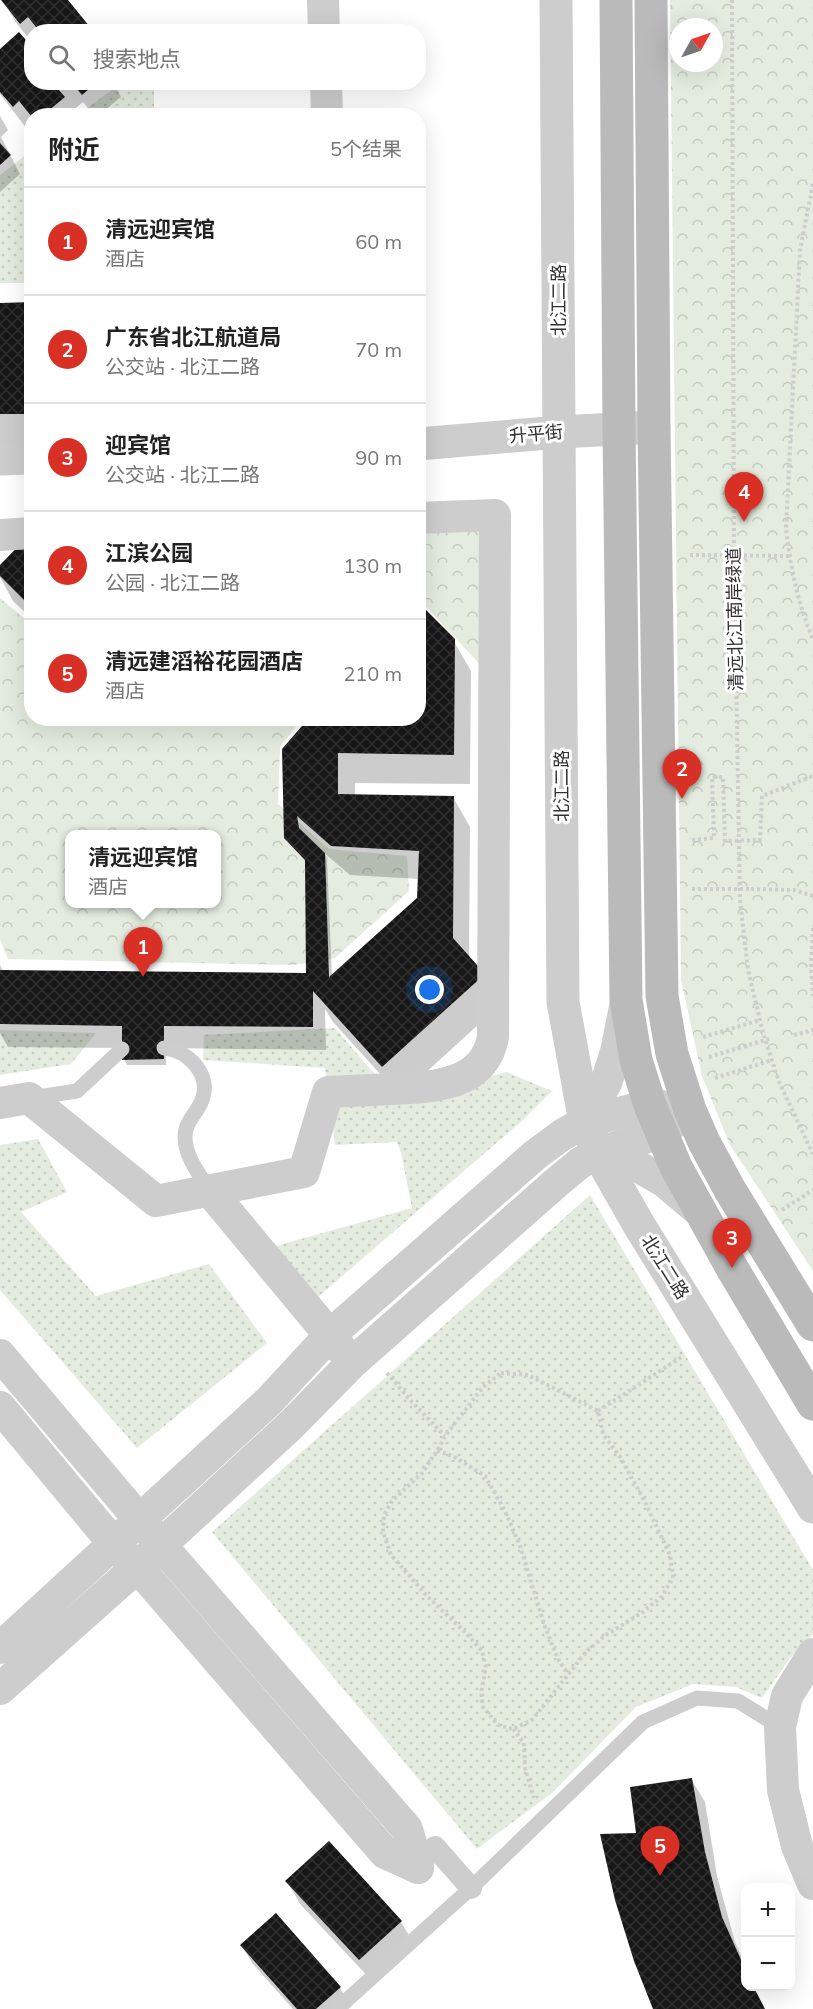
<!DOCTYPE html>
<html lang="zh">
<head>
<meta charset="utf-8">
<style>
  :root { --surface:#fff; --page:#f2f2f2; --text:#222; --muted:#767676; --line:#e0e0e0; --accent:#d93025 }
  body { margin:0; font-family:Mulish,"Noto Sans SC",sans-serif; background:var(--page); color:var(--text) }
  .controls { position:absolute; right:18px; bottom:18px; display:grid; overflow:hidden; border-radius:12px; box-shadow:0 6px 24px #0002 }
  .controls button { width:54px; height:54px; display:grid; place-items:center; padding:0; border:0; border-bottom:2px solid var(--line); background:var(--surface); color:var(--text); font:30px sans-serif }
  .compass { position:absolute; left:669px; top:18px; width:54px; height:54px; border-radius:50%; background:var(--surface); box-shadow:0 6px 24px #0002; rotate:50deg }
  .you { position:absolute; left:430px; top:990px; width:21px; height:21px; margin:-15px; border:4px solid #fff; border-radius:50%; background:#1a73e8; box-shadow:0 0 0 9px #1a73e833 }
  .badge { display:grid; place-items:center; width:39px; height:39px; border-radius:50%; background:var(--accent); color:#fff; font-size:20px; font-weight:700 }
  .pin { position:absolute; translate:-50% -50px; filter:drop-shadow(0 2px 3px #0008) }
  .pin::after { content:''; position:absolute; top:32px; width:21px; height:18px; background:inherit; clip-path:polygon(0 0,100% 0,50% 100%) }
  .popup { position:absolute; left:65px; top:830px; width:156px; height:78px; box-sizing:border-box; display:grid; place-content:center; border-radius:12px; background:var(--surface); filter:drop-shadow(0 2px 4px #0005); font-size:20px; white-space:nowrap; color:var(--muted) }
  .popup b { font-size:22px; color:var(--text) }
  .popup::after { content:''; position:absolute; left:50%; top:100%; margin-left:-12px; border:12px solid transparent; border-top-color:var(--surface) }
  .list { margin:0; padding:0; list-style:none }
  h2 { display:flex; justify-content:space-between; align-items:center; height:78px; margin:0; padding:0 24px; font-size:26px }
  h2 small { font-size:20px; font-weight:400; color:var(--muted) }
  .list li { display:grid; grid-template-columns:39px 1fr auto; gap:18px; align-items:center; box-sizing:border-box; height:108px; padding:0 24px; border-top:2px solid var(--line) }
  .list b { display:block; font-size:22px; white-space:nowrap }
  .list p { margin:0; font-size:20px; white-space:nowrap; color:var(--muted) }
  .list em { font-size:20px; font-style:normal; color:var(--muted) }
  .icon { flex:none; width:33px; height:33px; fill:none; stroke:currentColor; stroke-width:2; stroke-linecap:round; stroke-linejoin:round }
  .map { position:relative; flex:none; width:813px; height:2009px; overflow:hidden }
  .search { position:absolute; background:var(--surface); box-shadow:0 6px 24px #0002; left:24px; top:24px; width:402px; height:66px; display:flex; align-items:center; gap:15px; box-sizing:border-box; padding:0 21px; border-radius:24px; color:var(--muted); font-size:22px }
  .panel { position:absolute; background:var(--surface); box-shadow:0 6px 24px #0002; left:24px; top:108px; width:402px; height:618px; border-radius:24px }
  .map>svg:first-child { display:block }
</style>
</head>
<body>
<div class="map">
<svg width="813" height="2009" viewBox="0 0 813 2009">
  <defs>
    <pattern id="grass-dots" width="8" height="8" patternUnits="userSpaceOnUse" patternTransform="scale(1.5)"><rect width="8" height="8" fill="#e3ecdf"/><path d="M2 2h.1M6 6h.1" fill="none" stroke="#c3cbc0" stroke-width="1.8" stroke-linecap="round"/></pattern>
    <pattern id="park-crowns" width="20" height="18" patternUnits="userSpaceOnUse" patternTransform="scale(1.5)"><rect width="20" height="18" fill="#e3ecdf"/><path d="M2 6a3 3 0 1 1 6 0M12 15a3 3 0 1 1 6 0" fill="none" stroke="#c3cbc0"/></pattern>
    <pattern id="building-cross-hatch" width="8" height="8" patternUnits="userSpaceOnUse" patternTransform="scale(1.5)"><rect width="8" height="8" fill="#171717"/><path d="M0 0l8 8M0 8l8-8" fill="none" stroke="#303030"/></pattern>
  </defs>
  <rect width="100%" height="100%" fill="#fff"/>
  <!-- grass -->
  <g fill="url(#grass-dots)">
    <polygon points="150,82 154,84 154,115 78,115 121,83"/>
    <polygon points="31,151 31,283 0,283 0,175"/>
    <polygon points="335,1028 372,1071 407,1099 506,1072 552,1091 522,1121 311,1303 265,1249 412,1208 401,1153 397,1142 335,1145 325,1068 203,1060 204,1035"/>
    <polygon points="0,1030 96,1033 71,1064 0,1075"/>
    <polygon points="38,1139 67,1192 21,1212 96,1296 209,1264 267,1343 137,1448 0,1290 0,1145"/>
    <polygon points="590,1195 813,1570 813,1635 791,1657 762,1698 736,1687 693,1684 636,1707 552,1793 477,1849 212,1532"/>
  </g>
  <!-- park -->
  <g fill="url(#park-crowns)" fill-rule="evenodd">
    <path d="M670 0H813V1271L730 1145 702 1076 681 980ZM678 27H714V63H678Z"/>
    <polygon points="487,522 486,671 419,599 419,529"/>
    <path d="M0 598 31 624 32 718 302 719 280 747 278 804 329 849 407 856 409 891 335 958 294 965 8 959 0 939ZM70 834H216V904H70Z"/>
  </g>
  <!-- shadow -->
  <g fill="#0003" fill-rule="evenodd">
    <polygon points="5,0 66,0 92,32 32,32 32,42 17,24 3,1"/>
    <polygon points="0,51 32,82 122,82 123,84 117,89 121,97 98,116 94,116 83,102 71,112 74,116 32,116 32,124 27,129 0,94"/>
    <polygon points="0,116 8,130 1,137 20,174 0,192"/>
    <rect x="0" y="304" width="32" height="140"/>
    <polygon points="32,542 32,619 13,601 0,577 0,567"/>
    <path d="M453 640 471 671 470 784 355 783V796L453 797 470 827 469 959 501 1004 400 1096 333 1022 325 1009 326 1050 166 1048V1065H127L124 1059V1048L8 1047 0 1033V965L3 971 309 975 306 862 285 837 284 750 418 718ZM323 852 350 875 420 879 419 899 332 977 327 860Z"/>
    <polygon points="691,1779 705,1802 717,1876 735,1942 746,1967 746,1986 754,1986 764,2009 655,2009 637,1834"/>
    <polygon points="287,1881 401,1922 414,1944 373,1982 300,1904"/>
    <polygon points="276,1915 340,1988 351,2006 347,2009 293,2009 253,1964 242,1946"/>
  </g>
  <!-- building -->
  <g fill="url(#building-cross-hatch)" fill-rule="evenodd">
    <polygon points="1,0 68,0 94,32 40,32 28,17 20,24"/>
    <polygon points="19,32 32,47 32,82 66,82 58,89 65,97 42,116 31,116 19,101 13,107 0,92 0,49"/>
    <polygon points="71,82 97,82 82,95"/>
    <polygon points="0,143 11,155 0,165"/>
    <polygon points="32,302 32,414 0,414 0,303"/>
    <polygon points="26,538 32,541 32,608 0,576 0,565"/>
    <path d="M418 602 455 639 454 755 338 753V794L454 796 453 938 485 974 382 1067 313 991V1027L164 1026V1059L122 1060V1026L0 1024V970L306 973 305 860 284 838 282 749 309 718H418ZM297 816 331 846 419 851 417 898 329 977 325 853 299 828Z"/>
    <polygon points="692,1778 705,1852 722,1917 746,1971 746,1986 753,1986 765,2009 653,2009 634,1961 615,1900 600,1834 636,1833 630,1787"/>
    <polygon points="329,1841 402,1921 359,1960 285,1881"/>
    <polygon points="276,1913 341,1987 316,2009 297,2009 240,1945"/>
  </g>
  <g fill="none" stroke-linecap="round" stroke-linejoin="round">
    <!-- path -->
    <g stroke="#cdcdcd" stroke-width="4" stroke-dasharray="3 3" stroke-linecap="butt">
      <polyline points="732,0 734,556 740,900 748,970 763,1033 779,1082 813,1154"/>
      <path d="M813 184 800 250 786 528C790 565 798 605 813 639"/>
      <polyline points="690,555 789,556"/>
      <polyline points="692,840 714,838 712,777 723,777 725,841 760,840 762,796 813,776"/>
      <polyline points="751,889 794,890 813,896"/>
      <polyline points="813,928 811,966 813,996"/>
      <polyline points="794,1035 813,1030"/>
      <polyline points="703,1037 760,1020"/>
      <polyline points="715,1078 772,1060"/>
      <polyline points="782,1210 813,1190"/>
      <polyline points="387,1373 412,1402 445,1436"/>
      <polygon points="501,1373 528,1375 598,1411 603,1434 620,1457 644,1500 670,1555 673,1578 662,1596 643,1612 606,1635 586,1652 532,1720 513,1729 498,1725 483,1707 481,1693 486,1667 482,1651 467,1634 428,1597 391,1555 383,1532 384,1515 392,1501 422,1473 437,1451 445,1436 483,1387"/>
      <polyline points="598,1411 683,1356"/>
      <polyline points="437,1451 453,1456 485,1476 505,1511 520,1546 545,1627 558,1659 568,1674"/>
      <polyline points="513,1729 524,1743 525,1768 534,1798"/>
    </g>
    <!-- service -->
    <g stroke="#cdcdcd" stroke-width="15">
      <path d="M164 1048C188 1050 212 1075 202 1100 197 1114 185 1121 185 1137 185 1157 200 1175 210 1191"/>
      <polyline points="31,1098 77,1091 122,1049"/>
      <polyline points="337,2009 471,1888 643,1722 697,1698 738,1701 780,1727"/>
    </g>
    <!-- pedestrian -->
    <polyline stroke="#cdcdcd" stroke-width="22" points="418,1868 429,1852 435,1847 471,1888"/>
    <!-- minor -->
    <g stroke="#cdcdcd" stroke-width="32">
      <polyline points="323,0 324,32"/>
      <polyline points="326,82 327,116"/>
      <polyline points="0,535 32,533"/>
      <path d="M0 1103 29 1098 156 1201 304 1172 328 1092C349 1091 371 1090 392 1089 433 1087 484 1086 493 1037L495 515 418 518"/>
      <polyline points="585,1122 606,1083 616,1052 625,1007"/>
      <polyline points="598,1153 632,1163 665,1182 698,1210"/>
      <polyline points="210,1191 342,1350"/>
      <polyline points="0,1355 160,1544 407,1829 418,1868"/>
      <polyline points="0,1407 114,1544 147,1578 385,1853 418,1868"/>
      <polyline points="0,1648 269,1401 330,1335 535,1155 562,1135 585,1122 650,1105 677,1108"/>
      <polyline points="813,1654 787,1696 780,1727 783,1790 797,1846 813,1884"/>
      <polyline points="0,1689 136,1568 290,1426 352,1363 557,1182 580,1163 598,1153 660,1133 690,1110"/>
    </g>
    <!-- tertiary -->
    <g stroke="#cdcdcd" stroke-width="33">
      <polyline points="556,0 563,1002 585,1122 598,1153 639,1225 813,1507"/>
      <polyline points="418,444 560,432 654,427"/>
      <polyline points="0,459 32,458"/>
    </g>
    <!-- secondary -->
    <g stroke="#bababa" stroke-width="33">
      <polyline points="616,0 619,428 626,1000 636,1060 650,1105 676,1167 732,1268 813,1404"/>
      <polyline points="651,0 654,427 662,996 672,1054 690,1110 704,1142 730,1190 813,1325"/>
    </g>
    <!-- path-bridge -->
    <g stroke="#cdcdcd" stroke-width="4" stroke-dasharray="3 3" stroke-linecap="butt">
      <polyline points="692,889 751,889"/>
      <polyline points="709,1057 772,1038"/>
    </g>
  </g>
  <g text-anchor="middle" stroke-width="6" stroke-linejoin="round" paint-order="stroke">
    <!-- street labels -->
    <g font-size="18" fill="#303030" stroke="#fff">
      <text transform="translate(559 300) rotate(-90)" y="6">北江二路</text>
      <text transform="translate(536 434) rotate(-5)" y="6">升平街</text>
      <text transform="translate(735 619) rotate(-91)" y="6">清远北江南岸绿道</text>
      <text transform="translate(562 786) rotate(-90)" y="6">北江二路</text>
      <text transform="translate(665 1267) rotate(58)" y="6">北江二路</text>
    </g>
  </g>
</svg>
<div class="controls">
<button>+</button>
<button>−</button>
</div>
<svg class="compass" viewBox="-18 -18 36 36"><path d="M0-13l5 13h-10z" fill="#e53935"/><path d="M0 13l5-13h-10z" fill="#767676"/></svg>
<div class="you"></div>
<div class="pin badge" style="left:143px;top:977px">1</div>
<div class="popup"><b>清远迎宾馆</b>酒店</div>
<div class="pin badge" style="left:682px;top:799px">2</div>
<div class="pin badge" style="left:732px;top:1268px">3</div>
<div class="pin badge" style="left:744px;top:522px">4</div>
<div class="pin badge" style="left:660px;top:1876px">5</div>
<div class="search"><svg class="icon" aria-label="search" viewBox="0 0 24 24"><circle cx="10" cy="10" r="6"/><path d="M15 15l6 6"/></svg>搜索地点</div>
<section class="panel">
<h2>附近<small>5个结果</small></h2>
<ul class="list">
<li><span class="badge">1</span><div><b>清远迎宾馆</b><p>酒店</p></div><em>60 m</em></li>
<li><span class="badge">2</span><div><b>广东省北江航道局</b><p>公交站 · 北江二路</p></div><em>70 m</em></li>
<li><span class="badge">3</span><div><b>迎宾馆</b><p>公交站 · 北江二路</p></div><em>90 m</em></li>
<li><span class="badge">4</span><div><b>江滨公园</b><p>公园 · 北江二路</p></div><em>130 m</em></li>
<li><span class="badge">5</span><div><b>清远建滔裕花园酒店</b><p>酒店</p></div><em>210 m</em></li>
</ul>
</section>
</div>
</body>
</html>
